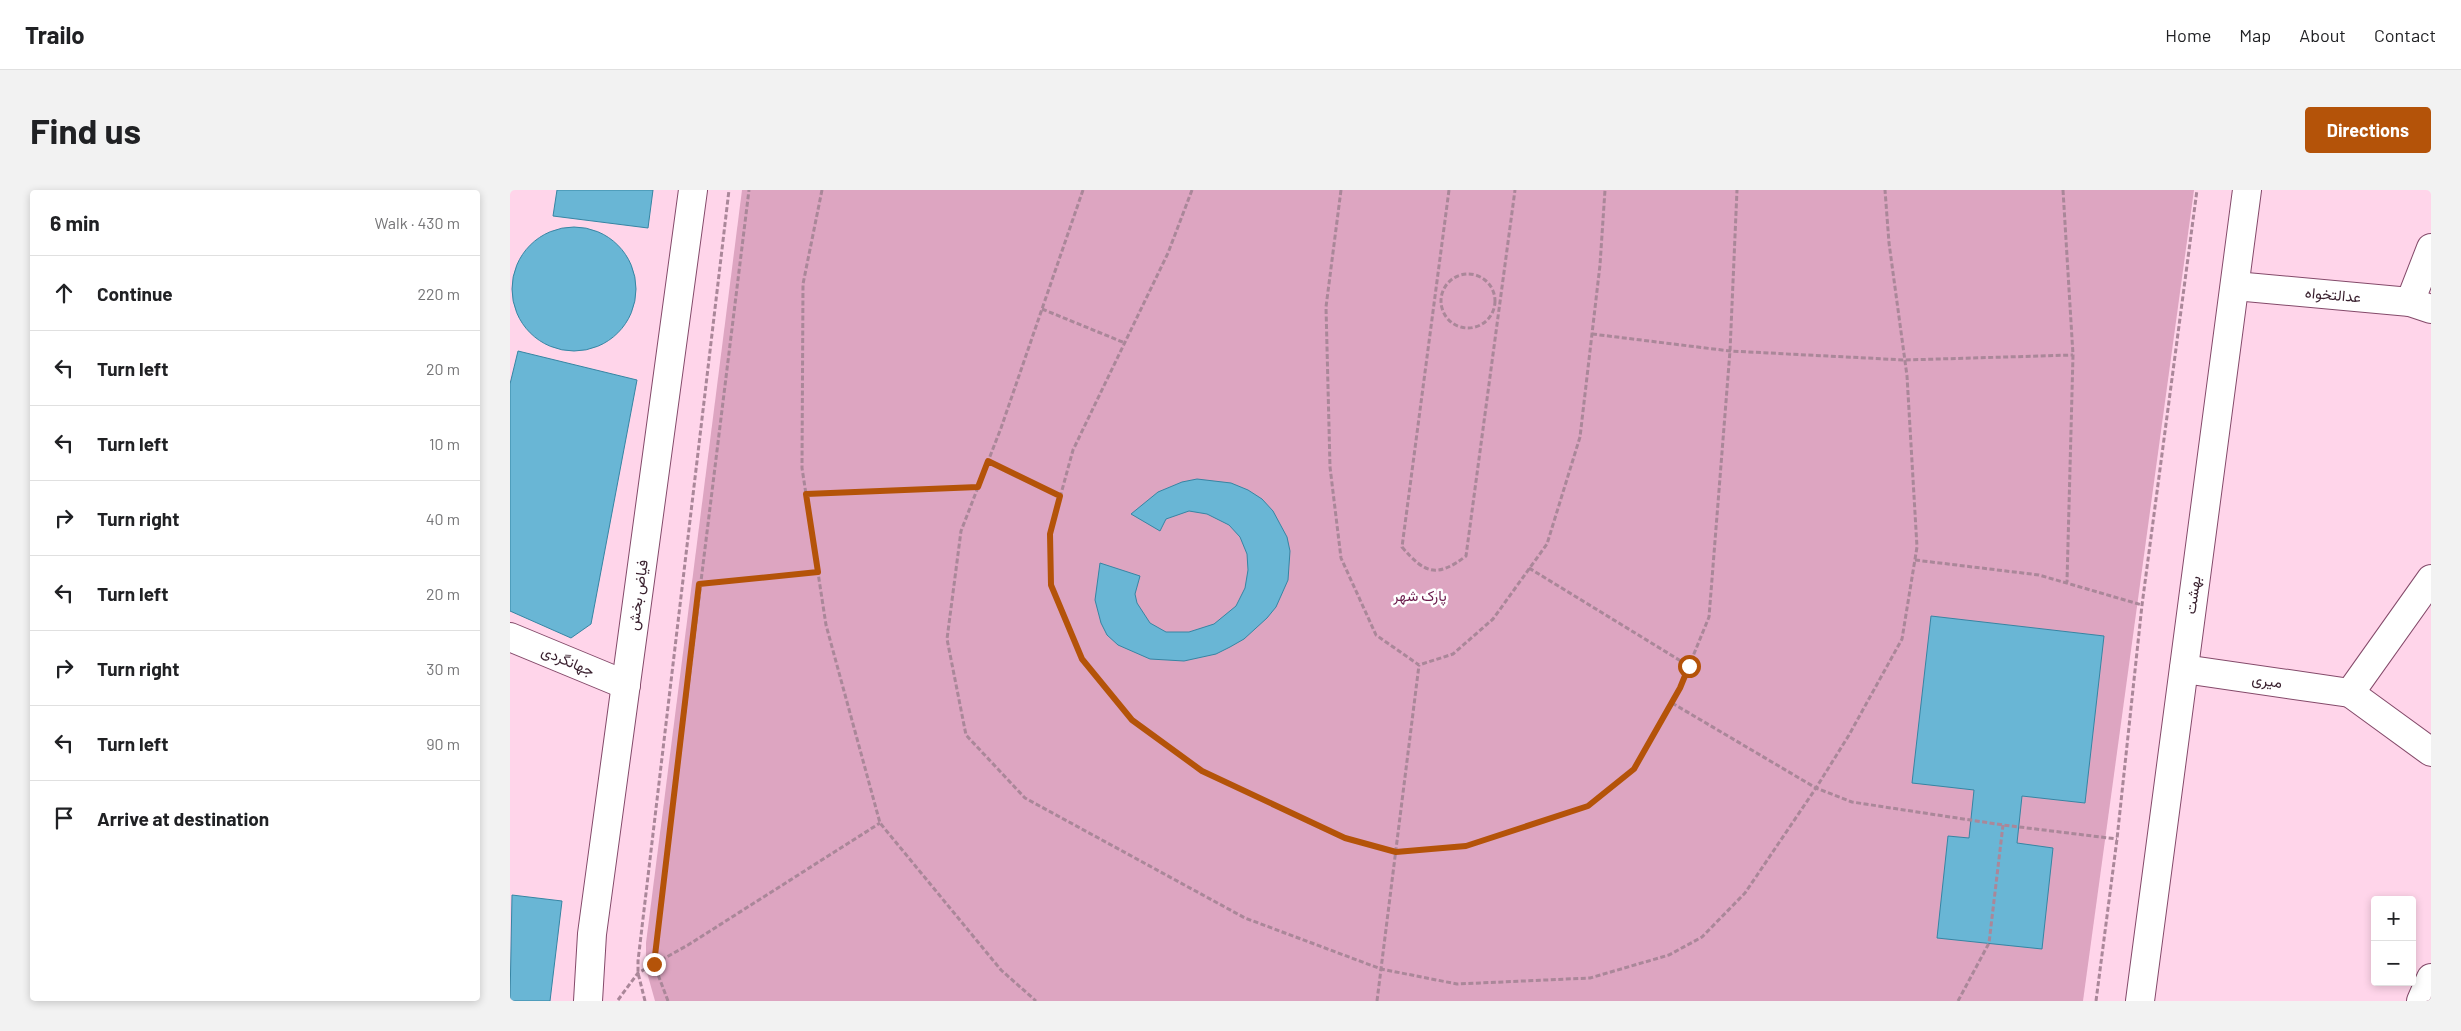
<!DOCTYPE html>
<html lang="en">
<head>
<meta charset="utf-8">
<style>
  :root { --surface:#fff; --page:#f2f2f2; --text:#202124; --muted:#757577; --line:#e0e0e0; --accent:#b45309 }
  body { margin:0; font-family:Barlow,Vazirmatn,sans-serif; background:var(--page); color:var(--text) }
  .controls { position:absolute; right:15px; bottom:15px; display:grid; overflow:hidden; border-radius:5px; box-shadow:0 2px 8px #0003 }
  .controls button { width:45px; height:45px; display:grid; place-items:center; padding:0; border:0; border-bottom:1px solid var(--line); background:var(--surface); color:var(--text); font:25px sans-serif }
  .stop { position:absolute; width:15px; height:15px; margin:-11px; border:4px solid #b45309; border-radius:50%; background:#fff }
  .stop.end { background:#b45309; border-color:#fff; box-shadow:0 1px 5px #0008 }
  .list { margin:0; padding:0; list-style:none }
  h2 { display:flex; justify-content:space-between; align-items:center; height:65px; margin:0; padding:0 20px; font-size:21px }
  h2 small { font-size:16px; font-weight:400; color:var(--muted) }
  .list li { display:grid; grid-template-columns:32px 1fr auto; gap:15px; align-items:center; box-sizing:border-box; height:75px; padding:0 20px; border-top:1px solid var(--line) }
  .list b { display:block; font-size:19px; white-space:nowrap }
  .list em { font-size:16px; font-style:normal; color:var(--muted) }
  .icon { flex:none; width:28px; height:28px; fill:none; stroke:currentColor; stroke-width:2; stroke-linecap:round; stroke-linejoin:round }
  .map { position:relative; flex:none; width:1921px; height:811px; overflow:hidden; border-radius:5px }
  header { display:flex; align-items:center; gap:30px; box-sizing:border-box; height:70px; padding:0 25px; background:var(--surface); border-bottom:1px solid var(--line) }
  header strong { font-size:24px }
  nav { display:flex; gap:28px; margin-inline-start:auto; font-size:18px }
  .intro { display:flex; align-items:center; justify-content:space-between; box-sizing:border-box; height:120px; padding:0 30px }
  h1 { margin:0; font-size:35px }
  .button { padding:12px 22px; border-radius:5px; background:var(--accent); color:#fff; font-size:18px; font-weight:700 }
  main { display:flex; gap:30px; padding:0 30px }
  aside { flex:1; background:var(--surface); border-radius:5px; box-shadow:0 2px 8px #0003 }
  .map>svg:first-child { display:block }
</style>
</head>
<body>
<header>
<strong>Trailo</strong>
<nav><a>Home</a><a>Map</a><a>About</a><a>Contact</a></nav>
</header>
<div class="intro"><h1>Find us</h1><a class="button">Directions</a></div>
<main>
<aside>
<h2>6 min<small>Walk · 430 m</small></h2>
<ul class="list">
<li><svg class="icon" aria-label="ahead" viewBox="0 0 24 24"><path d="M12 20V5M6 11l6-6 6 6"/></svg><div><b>Continue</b></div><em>220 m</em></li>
<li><svg class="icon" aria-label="left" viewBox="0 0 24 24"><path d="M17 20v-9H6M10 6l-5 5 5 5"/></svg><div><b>Turn left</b></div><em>20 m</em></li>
<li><svg class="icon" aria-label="left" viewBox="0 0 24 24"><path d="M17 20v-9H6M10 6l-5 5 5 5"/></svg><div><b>Turn left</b></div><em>10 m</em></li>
<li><svg class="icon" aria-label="right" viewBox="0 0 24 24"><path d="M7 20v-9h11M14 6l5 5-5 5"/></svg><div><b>Turn right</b></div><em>40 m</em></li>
<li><svg class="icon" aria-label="left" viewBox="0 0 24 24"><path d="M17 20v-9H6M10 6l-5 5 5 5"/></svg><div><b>Turn left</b></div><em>20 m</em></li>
<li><svg class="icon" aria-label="right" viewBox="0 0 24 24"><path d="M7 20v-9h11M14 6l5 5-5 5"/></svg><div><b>Turn right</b></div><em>30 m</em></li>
<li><svg class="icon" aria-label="left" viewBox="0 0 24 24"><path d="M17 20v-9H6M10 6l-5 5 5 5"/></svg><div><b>Turn left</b></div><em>90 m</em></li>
<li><svg class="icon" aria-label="arrive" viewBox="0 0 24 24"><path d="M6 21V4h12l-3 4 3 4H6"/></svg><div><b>Arrive at destination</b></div></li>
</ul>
</aside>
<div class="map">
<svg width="1921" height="811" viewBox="0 0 1921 811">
  <rect width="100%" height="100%" fill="#ffd5ea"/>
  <!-- green -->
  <polygon fill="#dda5c1" points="232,0 1684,0 1573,811 145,811 136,779 136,753"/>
  <!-- building -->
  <g fill="#69b6d5" stroke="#3685a3">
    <polygon points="47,0 143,0 138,38 43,26"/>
    <circle cx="64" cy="99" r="62"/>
    <polygon points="8,161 127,190 81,434 61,448 0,421 0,194"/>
    <polygon points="687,289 721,293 738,300 752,309 763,321 777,347 780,361 778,390 766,417 757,428 734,449 720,457 706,464 674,471 640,469 608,455 597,445 591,433 585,410 590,373 630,386 625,404 627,413 640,433 656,442 679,442 704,434 726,416 735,398 738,380 737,364 730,347 719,335 697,324 679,321 656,329 650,341 621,324 648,302 672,292"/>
    <polygon points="1421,426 1594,446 1575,613 1512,606 1507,653 1543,658 1532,759 1427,748 1438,646 1459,648 1464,600 1402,593"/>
    <polygon points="2,705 52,711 40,811 0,811"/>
  </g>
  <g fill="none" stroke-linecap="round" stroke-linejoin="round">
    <!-- minor casing -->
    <g stroke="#844a6a" stroke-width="30">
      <g id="minor">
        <polyline points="1725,96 1900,112 1921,119"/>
        <polyline points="1900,112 1921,58"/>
        <polyline points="0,447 116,495"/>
        <polyline points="1674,479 1840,503 1921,389"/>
        <polyline points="1840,503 1921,562"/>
        <polyline points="78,811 82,744 183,0"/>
        <polyline points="1630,811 1737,0"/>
        <polyline points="1911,811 1921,788"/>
      </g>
    </g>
    <!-- path -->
    <g stroke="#aa8799" stroke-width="3" stroke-dasharray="5 2.5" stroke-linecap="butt">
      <polyline points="312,0 293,94 292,278 316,435 370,633 491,780 526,811"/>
      <polyline points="573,0 491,238 451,341 437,449 456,545 515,608 735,728 871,779 947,794 1080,788 1159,765 1192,747 1235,703 1306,598 1339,545 1392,449 1407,357 1397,186 1379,53 1375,0"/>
      <polyline points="682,0 658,63 563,260 540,344 541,395 572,469 622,530 692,581 835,648 886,661 956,656 1078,616 1124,579 1170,498 1199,427 1220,161 1227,0"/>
      <polyline points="831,0 816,117 820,277 831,368 866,445 909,475 943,464 983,429 1037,354 1070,247 1090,75 1095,0"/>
      <path d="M939 0 892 357C915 384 927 388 956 366L1005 0"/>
      <polyline points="1553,0 1563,165 1557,392"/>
      <circle cx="958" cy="111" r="27"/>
      <polyline points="532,119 615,153"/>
      <polyline points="1082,144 1220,161 1395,170 1563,165"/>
      <polyline points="478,271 550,306"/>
      <polyline points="296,304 468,297"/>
      <polyline points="1405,370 1529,385 1632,415"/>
      <polyline points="1019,378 1179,476"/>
      <polyline points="189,393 308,382"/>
      <polyline points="1162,513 1306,598 1342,612 1493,635 1607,649"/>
      <polyline points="108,810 128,783 178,755 370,633"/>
      <polyline points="135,811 128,783 128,771 219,0"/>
      <polyline points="158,811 144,774 239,0"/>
      <polyline points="867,811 909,475"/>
      <polyline points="1448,811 1479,753 1493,635"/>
      <polyline points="1586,811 1607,649 1632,415 1687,0"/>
    </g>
    <!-- minor -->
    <use href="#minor" stroke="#fff" stroke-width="28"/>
  </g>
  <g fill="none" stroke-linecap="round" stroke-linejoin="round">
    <!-- route -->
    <polyline stroke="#b45309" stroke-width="6" points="144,774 189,394 308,382 296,304 468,297 478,271 550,306 540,344 541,395 572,469 622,530 692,581 835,648 886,662 956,656 1078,616 1124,579 1170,498 1179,476"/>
  </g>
  <g text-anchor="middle" stroke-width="5" stroke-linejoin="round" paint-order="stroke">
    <!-- street labels -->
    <g font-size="15" fill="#381f2d" stroke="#fff">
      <text transform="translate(1823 105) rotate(5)" y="5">عدالتخواه</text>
      <text transform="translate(128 405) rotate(-82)" y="5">فیاض بخش</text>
      <text transform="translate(1683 405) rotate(-82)" y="5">بهشت</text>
      <text transform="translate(58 471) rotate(23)" y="5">جهانگردی</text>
      <text transform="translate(1757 491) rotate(8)" y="5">میری</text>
    </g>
    <!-- park labels -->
    <g font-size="15" fill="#6b1c4c" stroke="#fff">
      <text x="910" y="411">پارک شهر</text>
    </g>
  </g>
</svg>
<div class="controls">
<button>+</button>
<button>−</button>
</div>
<div class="stop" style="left:1179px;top:476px"></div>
<div class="stop end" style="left:144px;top:774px"></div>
</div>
</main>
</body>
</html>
